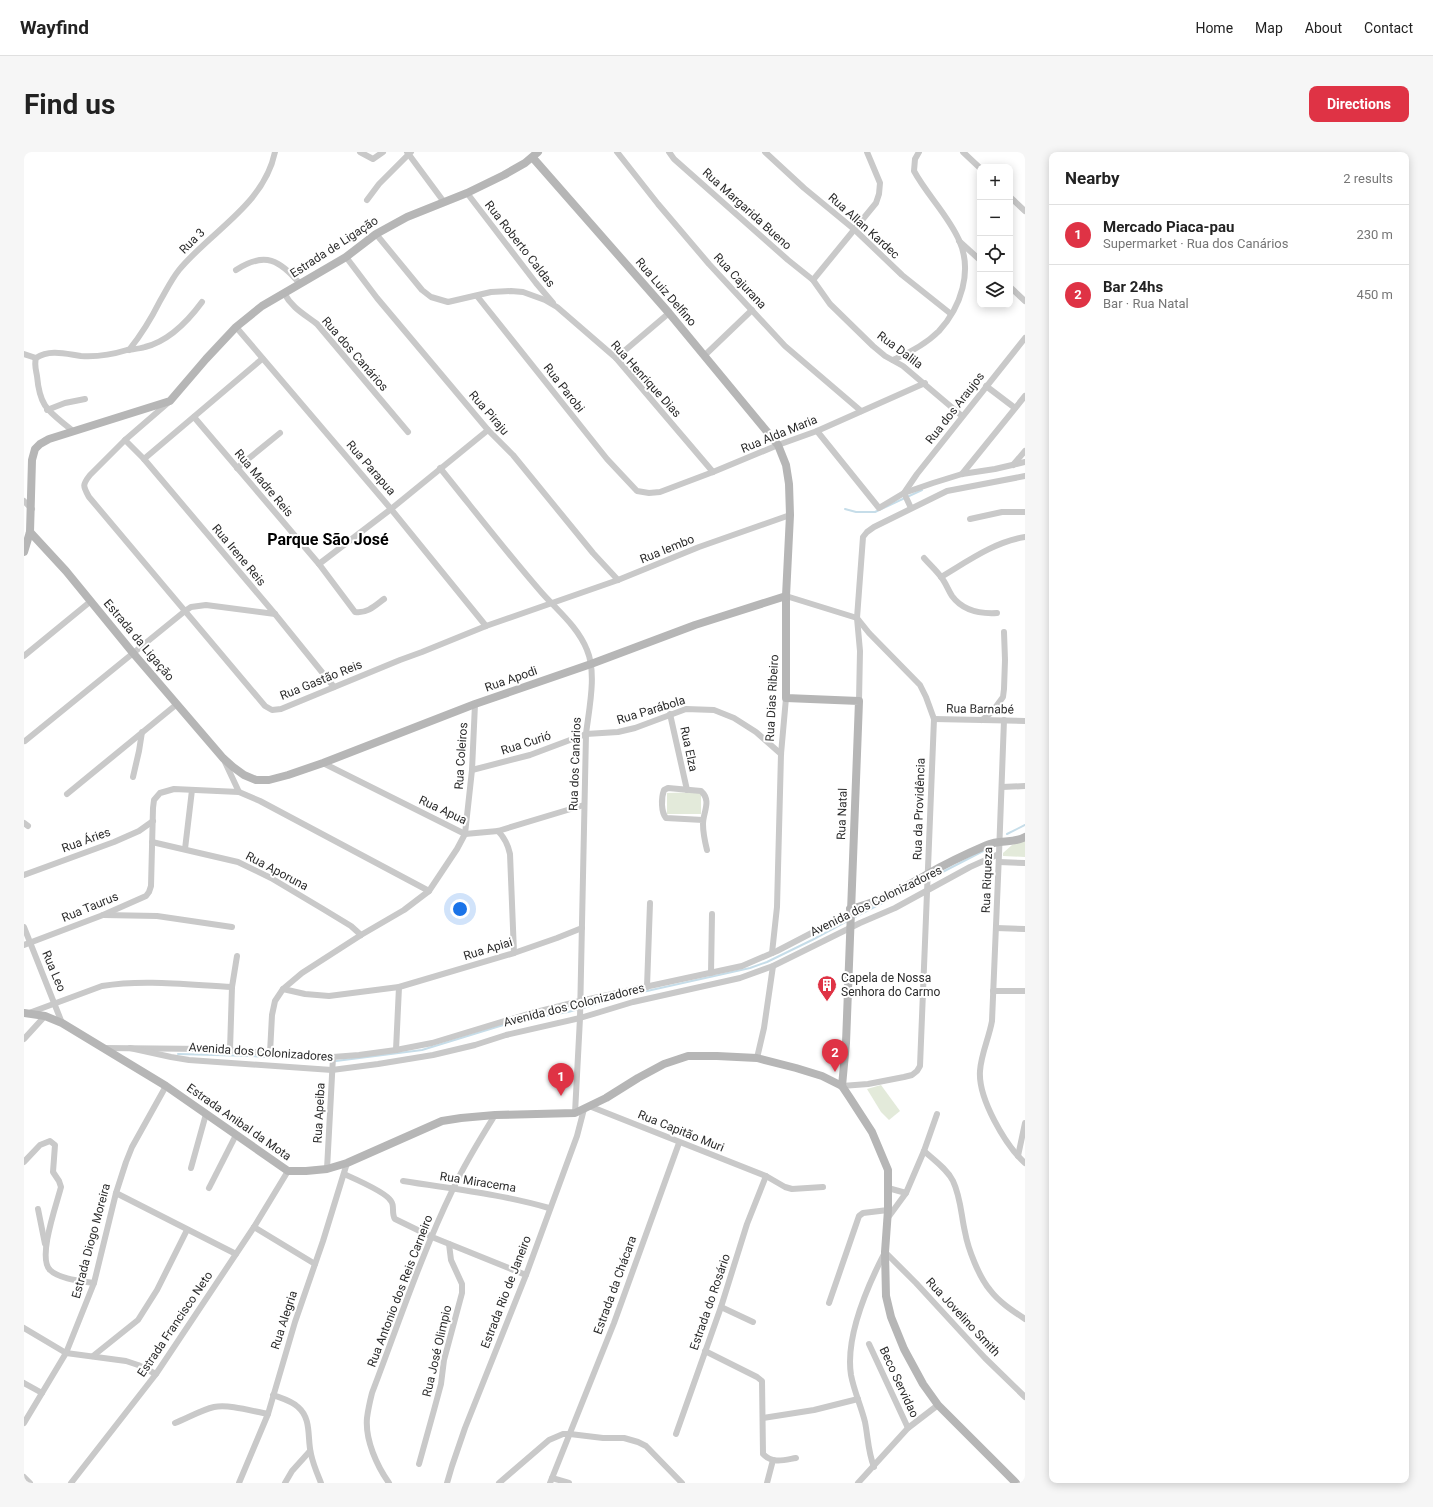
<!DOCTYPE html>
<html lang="en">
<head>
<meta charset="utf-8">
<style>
  :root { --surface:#fff; --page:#f6f6f6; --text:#222; --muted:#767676; --line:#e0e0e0; --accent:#df3345 }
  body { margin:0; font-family:Roboto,sans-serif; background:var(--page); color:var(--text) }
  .controls { position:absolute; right:12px; top:12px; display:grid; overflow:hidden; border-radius:8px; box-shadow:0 2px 10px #0003 }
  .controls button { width:36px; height:36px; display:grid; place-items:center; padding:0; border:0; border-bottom:1px solid var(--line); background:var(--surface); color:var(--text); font:20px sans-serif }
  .you { position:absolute; left:436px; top:757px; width:14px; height:14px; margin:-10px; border:3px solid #fff; border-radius:50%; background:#1a73e8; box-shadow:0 0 0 6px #1a73e833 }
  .badge { display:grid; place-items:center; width:26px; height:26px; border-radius:50%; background:var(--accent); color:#fff; font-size:13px; font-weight:700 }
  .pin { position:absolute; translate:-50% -33px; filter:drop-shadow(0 1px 2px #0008) }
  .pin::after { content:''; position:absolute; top:21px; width:14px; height:12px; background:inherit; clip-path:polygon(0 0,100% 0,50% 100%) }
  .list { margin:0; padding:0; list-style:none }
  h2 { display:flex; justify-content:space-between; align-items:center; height:52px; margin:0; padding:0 16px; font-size:17px }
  h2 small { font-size:13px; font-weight:400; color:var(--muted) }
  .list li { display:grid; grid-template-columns:26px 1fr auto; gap:12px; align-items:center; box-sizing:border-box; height:60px; padding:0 16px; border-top:1px solid var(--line) }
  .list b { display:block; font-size:15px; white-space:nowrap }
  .list p { margin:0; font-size:13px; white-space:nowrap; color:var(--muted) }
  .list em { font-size:13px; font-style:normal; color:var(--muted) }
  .icon { flex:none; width:22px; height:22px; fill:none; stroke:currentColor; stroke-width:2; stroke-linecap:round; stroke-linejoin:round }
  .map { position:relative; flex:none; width:1001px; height:1331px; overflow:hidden; border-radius:8px }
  header { display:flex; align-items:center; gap:24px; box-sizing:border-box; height:56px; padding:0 20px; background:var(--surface); border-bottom:1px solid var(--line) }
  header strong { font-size:19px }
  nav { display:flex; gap:22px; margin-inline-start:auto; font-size:14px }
  .intro { display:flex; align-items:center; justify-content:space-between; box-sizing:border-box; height:96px; padding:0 24px }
  h1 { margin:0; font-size:28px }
  .button { padding:10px 18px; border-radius:8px; background:var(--accent); color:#fff; font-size:14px; font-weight:700 }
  main { display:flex; gap:24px; padding:0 24px }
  aside { flex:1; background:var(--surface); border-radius:8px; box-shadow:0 2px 10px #0003 }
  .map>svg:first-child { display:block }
</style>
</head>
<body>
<header>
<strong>Wayfind</strong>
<nav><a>Home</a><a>Map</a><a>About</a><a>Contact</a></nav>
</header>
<div class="intro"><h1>Find us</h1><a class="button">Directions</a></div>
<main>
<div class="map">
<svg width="1001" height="1331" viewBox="0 0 1001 1331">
  <rect width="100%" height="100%" fill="#fff"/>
  <!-- green -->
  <g fill="#e3eada">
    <polygon points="677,640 677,662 643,662 643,641"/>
    <polygon points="1001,688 1001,705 979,704 979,701 988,693"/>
    <polygon points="857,933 876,959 865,968 857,960 843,937"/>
  </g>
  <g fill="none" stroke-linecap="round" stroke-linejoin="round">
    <!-- stream -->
    <g stroke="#c6dde9" stroke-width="2">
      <polyline points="821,357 832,360 851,360 898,338"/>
      <polyline points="983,682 1001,673"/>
      <polyline points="905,727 965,696"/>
      <polyline points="829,766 901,729"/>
      <polyline points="154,902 227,904 312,909 398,898 492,869 544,860 614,841 726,816 743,810 788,788 825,768"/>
    </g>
    <!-- street -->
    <g stroke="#c9c9c9" stroke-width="6">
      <polyline points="336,0 349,7 359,0"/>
      <polyline points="383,0 420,50"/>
      <polyline points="593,0 634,52 685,112 761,194 837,259"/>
      <polyline points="645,0 650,7 764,108 789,128 806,152 849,194 861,204 879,214 938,264"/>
      <polyline points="741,0 780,36 831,78 878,123 927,162"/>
      <polyline points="939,0 956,16"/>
      <polyline points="443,41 512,131 529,151"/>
      <polyline points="986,45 1001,59"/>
      <polyline points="343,48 355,32 387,0"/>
      <polyline points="352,82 398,138 407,145 424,150 467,140 487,139 499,140 521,148 533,155 592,206 689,320"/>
      <polyline points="935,89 956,108"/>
      <polyline points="322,105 353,146 464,278 489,303 569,401 594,428"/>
      <path d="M212 118C241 99 256 108 276 132"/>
      <polyline points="789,128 852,51 855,42 856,31 843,0"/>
      <polyline points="986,135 1001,149"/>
      <path d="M260 141C268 156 280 162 293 172L384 280"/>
      <polyline points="453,144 583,307 613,339 625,341 636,340 689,320 754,293 793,279 901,231"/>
      <polyline points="212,175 367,357 462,474"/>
      <path d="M105 198C117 183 127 167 136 149 142 139 147 128 155 118 187 79 240 53 251 0"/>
      <polyline points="0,202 12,206"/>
      <polyline points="680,204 728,158"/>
      <polyline points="592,206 645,161"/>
      <path d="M869 208C885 201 902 192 915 179 937 155 949 119 935 88 924 63 903 43 890 19L891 7 895 0"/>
      <polyline points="962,234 991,256"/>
      <path d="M145 250 101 288 66 323C58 333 59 334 65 345L241 554 248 558 257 557 376 508 398 500 462 474 594 428 675 395 766 363"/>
      <polyline points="23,258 41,251 61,247"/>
      <path d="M170 265 295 412 331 460C343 462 352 453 360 447"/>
      <path d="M49 279C25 259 16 257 13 224 12 218 10 212 12 206 26 197 42 202 57 204 74 205 87 203 103 198 109 197 115 197 121 195 145 189 164 169 178 150"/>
      <polyline points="793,279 855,356 880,341 909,331 938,322 971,317 1001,310"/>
      <polyline points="101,288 120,307 251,462 310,535"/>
      <polyline points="120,307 238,207"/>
      <polyline points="989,313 1001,299"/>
      <polyline points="213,316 256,281"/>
      <path d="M416 316C450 358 483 401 518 441 534 459 554 475 563 498 573 521 565 557 562 582L556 866 551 961"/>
      <polyline points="938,322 1001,244"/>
      <polyline points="0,349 8,357"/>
      <polyline points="887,356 880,341 893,322 1001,186"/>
      <polyline points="946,367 978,360 1001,360"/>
      <path d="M900 406C906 413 912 418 917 425 922 431 924 438 928 444 939 459 956 462 973 461"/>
      <polyline points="295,412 367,357 464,278"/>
      <path d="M917 425C944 409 970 390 1001 385"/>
      <polyline points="762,444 833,466 845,481 896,533 902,545 910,567 896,914 893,919 888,923 880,925 844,932 818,934"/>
      <polyline points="0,504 67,449"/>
      <polyline points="835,549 836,499 833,466 839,385 843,380 850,375 923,339 1001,324"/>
      <polyline points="646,562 663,638"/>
      <polyline points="910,567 1001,569"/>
      <polyline points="958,568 968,560 979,545 980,537 981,508 980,480"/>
      <path d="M980 568 975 702 968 869C965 886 957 902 956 919 954 946 981 993 1001 1011"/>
      <polyline points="1,589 161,459 167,455 182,453 251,462"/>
      <polyline points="200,608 215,640 236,649 405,739"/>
      <polyline points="299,611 441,682 474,679 560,653"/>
      <polyline points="448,618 506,603 562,582 594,580 611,576 662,557 690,558 710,566 732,580 757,602"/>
      <polyline points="109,625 115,599 118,580"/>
      <polyline points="978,635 1001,634"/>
      <polyline points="43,642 153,552"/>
      <path d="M679 668 642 666C637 660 637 646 640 638L644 636 677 639C688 649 679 660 679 672 679 681 681 690 683 698"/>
      <polyline points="0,671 4,674"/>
      <path d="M474 679C481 686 484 693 486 702L490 801"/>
      <polyline points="128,690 214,710 247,726 299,757 327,774 337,783"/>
      <polyline points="161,697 168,638"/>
      <polyline points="975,710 1001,711"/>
      <polyline points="0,723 90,690 115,679 129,669"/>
      <polyline points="79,763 133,764 208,775"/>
      <polyline points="0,775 38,871"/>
      <polyline points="972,776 1001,777"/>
      <polyline points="0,793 79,763 122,744 125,740 127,734 129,656 130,648 136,641 150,637 215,640"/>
      <polyline points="748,801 753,755 757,602 762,546"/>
      <polyline points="687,821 688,762"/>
      <polyline points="623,835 626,751"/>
      <polyline points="259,837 281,842 305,844 375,835 490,801 533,786 558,776"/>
      <polyline points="969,839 1001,839"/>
      <path d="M5 861 78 834C120 827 166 833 208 835"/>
      <polyline points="0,887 21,864"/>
      <polyline points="79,896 185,897 309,905 335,903 372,898 408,891 504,862 556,849 718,814 753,799 826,761"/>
      <polyline points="106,896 147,905 165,908 308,918 354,912 409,903 451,893 482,883 556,866 609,850 716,826 749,814 836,771 871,756 946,715 975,702"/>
      <polyline points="206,898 208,835 213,804"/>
      <polyline points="372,898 375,835"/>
      <polyline points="246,901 248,863 251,849 259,837 278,821 337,783 380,758 405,739 433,697 441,682 448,618 451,552"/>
      <polyline points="733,906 740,876 749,814"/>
      <polyline points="565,954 742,1024 761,1035 768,1037 799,1035"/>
      <path d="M900 999C910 1008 923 1017 929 1029 937 1046 937 1063 941 1080 944 1097 955 1125 966 1138 975 1150 989 1159 1001 1167"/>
      <polyline points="994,1004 1001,971"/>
      <path d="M0 1010 16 993 26 989 31 993 29 1020 35 1029 37 1035C33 1051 13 1106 26 1118 35 1127 57 1129 70 1131"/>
      <polyline points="167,1016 182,962"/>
      <polyline points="303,1017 309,905"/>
      <path d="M320 1022C331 1027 362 1040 367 1049 371 1054 367 1061 371 1067L408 1085 502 1123"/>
      <path d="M379 1029C428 1037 477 1042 525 1056"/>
      <polyline points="185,1036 212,983"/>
      <polyline points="864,1036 882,1041"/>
      <polyline points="92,1041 212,1102"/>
      <polyline points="14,1057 21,1092"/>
      <polyline points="863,1067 882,1041 900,999 913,962"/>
      <polyline points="230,1075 291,1112"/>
      <polyline points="805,1151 835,1064 839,1061 864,1058"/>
      <polyline points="697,1155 729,1170"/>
      <polyline points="0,1176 42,1201 102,1209 114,1213 132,1222"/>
      <polyline points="845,1192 884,1276"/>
      <path d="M681 1199 733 1225 738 1229 739 1302C749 1312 760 1308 772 1306"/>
      <polyline points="69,1204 114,1168 133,1138 163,1078"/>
      <polyline points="0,1231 18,1241"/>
      <path d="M249 1243C257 1246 268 1249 274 1255 288 1267 283 1286 287 1302 289 1312 293 1321 297 1331"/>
      <polyline points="739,1266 790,1258 834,1247"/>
      <polyline points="0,1271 42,1201 70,1131 92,1041 102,1010 108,995 142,934"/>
      <path d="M151 1271C164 1266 177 1258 190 1255 205 1252 228 1259 244 1262"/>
      <polyline points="652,1282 697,1155 723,1072 742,1024"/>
      <polyline points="395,1312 410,1258 417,1232 420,1208 438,1141 438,1132 427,1108 425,1092"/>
      <path d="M850 1315C844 1300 844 1285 841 1270 837 1254 830 1239 827 1223 821 1185 844 1133 861 1100L892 1131 961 1206 1001 1245"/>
      <polyline points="0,1325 6,1331"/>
      <polyline points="528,1326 545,1331"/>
      <polyline points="47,1331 132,1222 230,1075 264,1019"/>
      <polyline points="215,1331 244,1262 271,1170 299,1089 323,1011"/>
      <polyline points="261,1331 268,1319 286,1299"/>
      <path d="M365 1331C353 1314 341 1288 343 1266 344 1258 346 1249 348 1241 374 1173 397 1103 429 1037 441 1011 456 987 471 963"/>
      <polyline points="423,1331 428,1314 441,1276 502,1123 553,984 560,957"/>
      <polyline points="475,1331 525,1288 539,1282 546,1282 579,1286 600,1286 614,1290 622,1294 658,1331"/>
      <polyline points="526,1331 590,1171 655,991"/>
      <polyline points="743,1331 749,1308"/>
      <polyline points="834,1331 884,1276 914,1253"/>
    </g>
    <!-- secondary -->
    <g stroke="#b6b6b6" stroke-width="8">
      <polyline points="509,6 645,161 754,293 762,313 765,332 766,363 762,444 762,546 835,549 822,891 818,934"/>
      <polyline points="6,380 42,419 109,501 199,606 209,615 220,623 232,628 245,628 264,623 299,611 451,552 567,512 671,473 762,444"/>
      <polyline points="0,400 6,380 8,308 11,297 16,292 25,287 146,249 182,207 212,175 238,154 322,105 352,82 383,65 443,41 480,23 501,11 514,0"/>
      <path d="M826 757C854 751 877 737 902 723 921 712 942 702 963 693 976 687 988 692 1001 685"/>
      <polyline points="0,861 21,864 38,871 142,934 264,1019 282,1019 303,1017 323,1011 418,969 437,966 471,963 551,961 582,946 614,926 640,912 664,904 693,904 733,906 772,916 798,924 818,934 826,946 848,980 864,1018 864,1058 861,1100 862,1144 867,1165 880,1197 899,1232 914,1253 992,1331"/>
    </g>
  </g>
  <!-- icons -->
  <defs>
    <g id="building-pin" transform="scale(1)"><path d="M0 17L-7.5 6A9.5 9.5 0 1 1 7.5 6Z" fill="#df3345" stroke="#fff"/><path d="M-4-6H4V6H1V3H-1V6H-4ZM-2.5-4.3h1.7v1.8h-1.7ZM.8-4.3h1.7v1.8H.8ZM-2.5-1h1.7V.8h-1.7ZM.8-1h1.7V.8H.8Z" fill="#fff"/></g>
  </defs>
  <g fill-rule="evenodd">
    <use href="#building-pin" x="803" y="833"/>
  </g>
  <g text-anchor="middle" stroke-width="4" stroke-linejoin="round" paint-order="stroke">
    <!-- street labels -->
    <g font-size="12" fill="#2c2c2c" stroke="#fff">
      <text transform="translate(723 57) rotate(42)" y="4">Rua Margarida Bueno</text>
      <text transform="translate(840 74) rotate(42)" y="4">Rua Allan Kardec</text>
      <text transform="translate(168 89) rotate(-45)" y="4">Rua 3</text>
      <text transform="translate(496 92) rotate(52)" y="4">Rua Roberto Caldas</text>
      <text transform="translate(310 95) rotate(-33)" y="4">Estrada de Ligação</text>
      <text transform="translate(716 129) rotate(47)" y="4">Rua Cajurana</text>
      <text transform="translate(642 140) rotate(49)" y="4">Rua Luiz Delfino</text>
      <text transform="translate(876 198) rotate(37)" y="4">Rua Dalila</text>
      <text transform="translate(331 202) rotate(49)" y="4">Rua dos Canários</text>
      <text transform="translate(622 227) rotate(48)" y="4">Rua Henrique Dias</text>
      <text transform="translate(540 236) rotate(52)" y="4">Rua Parobi</text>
      <text transform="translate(931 256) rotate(-52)" y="4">Rua dos Araujos</text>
      <text transform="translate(465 261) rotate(49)" y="4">Rua Piraju</text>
      <text transform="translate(755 282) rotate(-22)" y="4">Rua Alda Maria</text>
      <text transform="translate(347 316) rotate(49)" y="4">Rua Parapua</text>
      <text transform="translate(240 331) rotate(50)" y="4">Rua Madre Reis</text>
      <text transform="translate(643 397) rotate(-22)" y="4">Rua Iembo</text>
      <text transform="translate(215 403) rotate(50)" y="4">Rua Irene Reis</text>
      <text transform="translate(115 488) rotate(50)" y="4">Estrada da Ligação</text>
      <text transform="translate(487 527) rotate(-19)" y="4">Rua Apodi</text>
      <text transform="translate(297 528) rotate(-22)" y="4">Rua Gastão Reis</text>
      <text transform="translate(748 546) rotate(-87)" y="4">Rua Dias Ribeiro</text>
      <text transform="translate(956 557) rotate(1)" y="4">Rua Barnabé</text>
      <text transform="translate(627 558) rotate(-17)" y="4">Rua Parábola</text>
      <text transform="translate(502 591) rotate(-18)" y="4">Rua Curió</text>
      <text transform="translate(665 597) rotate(78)" y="4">Rua Elza</text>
      <text transform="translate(437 604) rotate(-86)" y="4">Rua Coleiros</text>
      <text transform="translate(551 612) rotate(-88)" y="4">Rua dos Canários</text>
      <text transform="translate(895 657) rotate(-88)" y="4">Rua da Providência</text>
      <text transform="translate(419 658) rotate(25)" y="4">Rua Apua</text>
      <text transform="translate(818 662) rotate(-88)" y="4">Rua Natal</text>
      <text transform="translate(62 688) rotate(-20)" y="4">Rua Áries</text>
      <text transform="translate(253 719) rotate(28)" y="4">Rua Aporuna</text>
      <text transform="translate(963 728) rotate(-88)" y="4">Rua Riqueza</text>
      <text transform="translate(852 749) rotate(-26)" y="4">Avenida dos Colonizadores</text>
      <text transform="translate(66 755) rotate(-22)" y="4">Rua Taurus</text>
      <text transform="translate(464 797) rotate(-17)" y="4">Rua Apiai</text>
      <text transform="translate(30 819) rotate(67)" y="4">Rua Leo</text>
      <text transform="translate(550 853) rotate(-14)" y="4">Avenida dos Colonizadores</text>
      <text transform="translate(237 900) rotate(4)" y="4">Avenida dos Colonizadores</text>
      <text transform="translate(295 961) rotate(-87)" y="4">Rua Apeiba</text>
      <text transform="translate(215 970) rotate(35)" y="4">Estrada Anibal da Mota</text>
      <text transform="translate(657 979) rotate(22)" y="4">Rua Capitão Muri</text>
      <text transform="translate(454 1030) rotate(9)" y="4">Rua Miracema</text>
      <text transform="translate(67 1089) rotate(-75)" y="4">Estrada Diogo Moreira</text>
      <text transform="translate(591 1133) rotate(-70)" y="4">Estrada da Chácara</text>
      <text transform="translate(376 1139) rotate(-69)" y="4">Rua Antonio dos Reis Carneiro</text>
      <text transform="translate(482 1140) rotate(-69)" y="4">Estrada Rio de Janeiro</text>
      <text transform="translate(686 1150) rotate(-71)" y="4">Estrada do Rosário</text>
      <text transform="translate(939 1165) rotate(47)" y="4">Rua Jovelino Smith</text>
      <text transform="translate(260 1168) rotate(-72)" y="4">Rua Alegria</text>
      <text transform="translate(151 1172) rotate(-56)" y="4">Estrada Francisco Neto</text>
      <text transform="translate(413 1199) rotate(-77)" y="4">Rua José Olimpio</text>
      <text transform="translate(875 1230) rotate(65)" y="4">Beco Servidao</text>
    </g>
    <!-- poi labels -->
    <g font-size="12" fill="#2c2c2c" stroke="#fff" text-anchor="start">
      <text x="817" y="830">Capela de Nossa<tspan x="817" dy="14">Senhora do Carmo</tspan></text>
    </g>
    <!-- district labels -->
    <g font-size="16" font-weight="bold" fill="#000" stroke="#fff">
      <text x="304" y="393">Parque São José</text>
    </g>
  </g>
</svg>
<div class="controls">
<button>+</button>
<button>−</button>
<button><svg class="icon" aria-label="locate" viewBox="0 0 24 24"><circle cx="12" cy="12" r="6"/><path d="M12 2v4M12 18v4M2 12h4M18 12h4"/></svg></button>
<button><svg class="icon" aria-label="layers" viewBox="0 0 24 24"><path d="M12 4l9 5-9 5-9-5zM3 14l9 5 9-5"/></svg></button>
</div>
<div class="you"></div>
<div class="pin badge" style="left:537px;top:944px">1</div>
<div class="pin badge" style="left:811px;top:920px">2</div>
</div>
<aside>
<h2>Nearby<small>2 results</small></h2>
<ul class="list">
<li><span class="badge">1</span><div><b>Mercado Piaca-pau</b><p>Supermarket · Rua dos Canários</p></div><em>230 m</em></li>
<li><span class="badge">2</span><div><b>Bar 24hs</b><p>Bar · Rua Natal</p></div><em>450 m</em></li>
</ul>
</aside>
</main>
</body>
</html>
